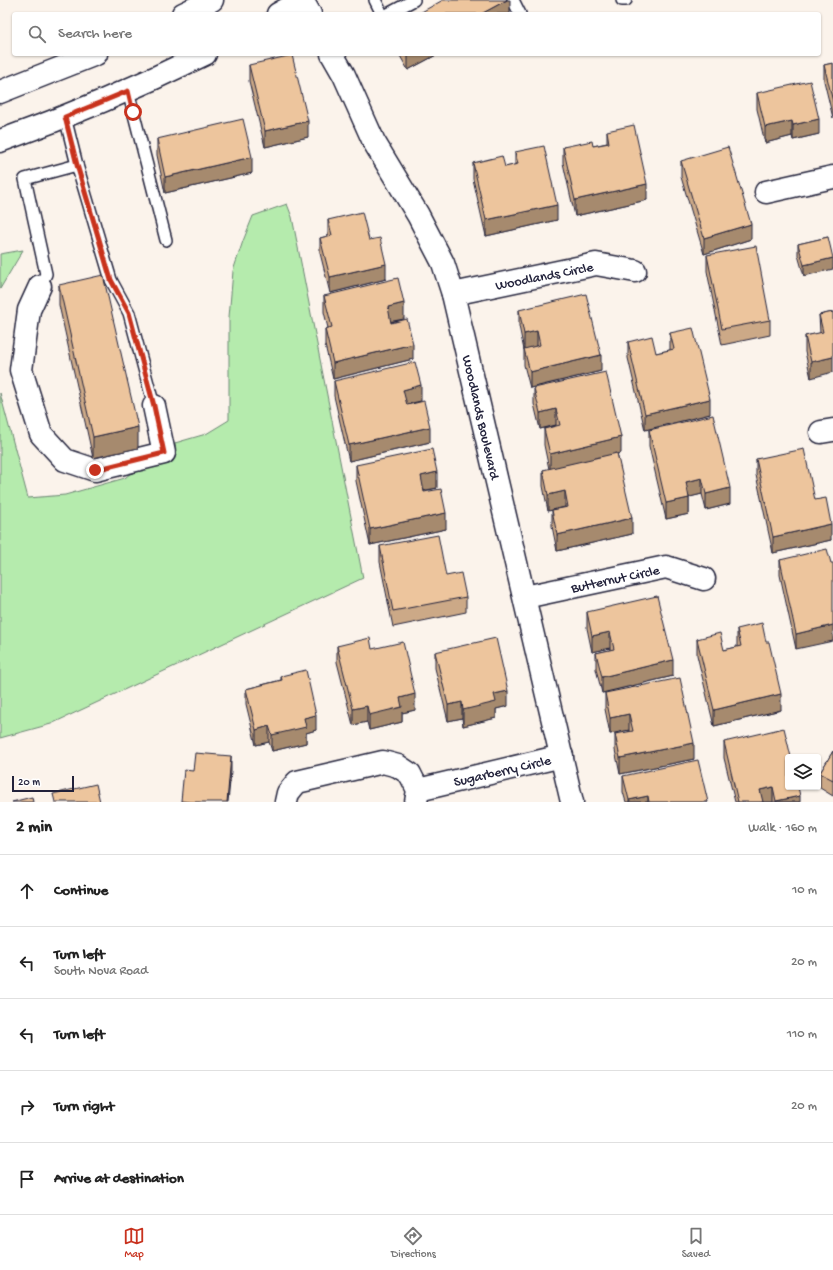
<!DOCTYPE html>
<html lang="en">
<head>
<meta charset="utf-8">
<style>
  :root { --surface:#fff; --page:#f2f2f2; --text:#222; --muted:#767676; --line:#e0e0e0; --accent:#c8321e }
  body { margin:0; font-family:"Gochi Hand",sans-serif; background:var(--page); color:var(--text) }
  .controls { position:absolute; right:12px; bottom:12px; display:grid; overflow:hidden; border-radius:4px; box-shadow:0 1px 3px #0004 }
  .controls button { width:36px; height:36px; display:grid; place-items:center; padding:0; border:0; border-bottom:1px solid var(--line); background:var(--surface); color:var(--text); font:20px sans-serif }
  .scale { position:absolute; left:12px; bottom:10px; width:62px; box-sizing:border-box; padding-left:4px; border:2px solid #22223b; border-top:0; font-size:11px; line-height:14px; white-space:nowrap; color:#22223b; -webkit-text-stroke:3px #fff; paint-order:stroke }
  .stop { position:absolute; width:12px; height:12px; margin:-9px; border:3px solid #c8321e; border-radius:50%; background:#fff }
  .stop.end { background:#c8321e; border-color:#fff; box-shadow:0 1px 4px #0008 }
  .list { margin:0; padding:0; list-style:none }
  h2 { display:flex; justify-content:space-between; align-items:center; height:52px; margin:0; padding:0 16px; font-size:17px }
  h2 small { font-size:13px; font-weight:400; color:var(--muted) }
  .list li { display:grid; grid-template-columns:26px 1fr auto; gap:12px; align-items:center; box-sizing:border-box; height:72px; padding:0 16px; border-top:1px solid var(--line) }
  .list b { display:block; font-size:15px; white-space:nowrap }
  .list p { margin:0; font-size:13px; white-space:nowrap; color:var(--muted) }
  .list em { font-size:13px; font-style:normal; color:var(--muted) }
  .icon { flex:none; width:22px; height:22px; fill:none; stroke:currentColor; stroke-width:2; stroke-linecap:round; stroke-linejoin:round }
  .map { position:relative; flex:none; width:833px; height:802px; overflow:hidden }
  .search { position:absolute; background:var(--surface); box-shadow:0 1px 3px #0004; left:12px; right:12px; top:12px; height:44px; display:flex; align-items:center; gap:10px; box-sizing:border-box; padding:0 14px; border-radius:4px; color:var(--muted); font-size:15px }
  .sheet { height:412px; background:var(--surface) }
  nav { display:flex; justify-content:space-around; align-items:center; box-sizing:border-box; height:56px; border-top:1px solid var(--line); background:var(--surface); font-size:11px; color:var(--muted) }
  nav a { display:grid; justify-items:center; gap:2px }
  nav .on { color:var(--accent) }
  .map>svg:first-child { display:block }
</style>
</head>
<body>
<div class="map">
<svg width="833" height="802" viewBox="0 0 833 802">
  <rect width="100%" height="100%" fill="#fbf3eb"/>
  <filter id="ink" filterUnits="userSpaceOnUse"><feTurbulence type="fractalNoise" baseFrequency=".025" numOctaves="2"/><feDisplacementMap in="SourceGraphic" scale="8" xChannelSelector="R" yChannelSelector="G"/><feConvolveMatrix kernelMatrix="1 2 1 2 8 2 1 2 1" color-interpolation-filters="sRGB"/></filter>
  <g filter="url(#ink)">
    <!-- green -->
    <g fill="#b5ebad" stroke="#6c8674">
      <polygon points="287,204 292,217 363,578 51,724 0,738 0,393 28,498 65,495 125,478 132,472 167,463 176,450 175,443 206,434 229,420 229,317 233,271 243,241 253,216"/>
      <polygon points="23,250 0,289 0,254"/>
    </g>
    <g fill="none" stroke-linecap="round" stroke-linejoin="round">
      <!-- lane casing -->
      <g stroke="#22223b" stroke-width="14">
        <g id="lane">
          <polyline points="375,0 382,14"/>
          <polyline points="513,0 520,14"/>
          <polyline points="622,0 626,0"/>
          <polyline points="388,14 414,0"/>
          <polyline points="128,91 166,240"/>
          <polyline points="65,117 77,165 111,280 129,313 154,406"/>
          <polyline points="40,286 46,274 25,179 77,165"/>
        </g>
      </g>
      <!-- street casing -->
      <g stroke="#22223b" stroke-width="25">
        <g id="street">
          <polyline points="302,0 310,14"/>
          <polyline points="332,54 344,75 374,142 418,215 443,263 453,294 572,802"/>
          <polyline points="766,192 833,177"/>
          <polyline points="40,286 29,310 21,370 41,434 65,460 95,470 164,453 154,406"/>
          <polyline points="453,294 596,264 635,271"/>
          <polyline points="821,432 833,430"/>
          <polyline points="525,597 666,567 704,579"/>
          <polyline points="418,790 562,756"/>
          <polyline points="286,802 288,793 297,782 383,762 398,766 410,774 418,790 416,802"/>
        </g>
      </g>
      <!-- primary casing -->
      <g stroke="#22223b" stroke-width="25">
        <g id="primary">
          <polyline points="183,14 212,0"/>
          <polyline points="278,14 303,0"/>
          <polyline points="0,92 96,54"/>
          <path d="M0 141C70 116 138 87 205 54"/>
        </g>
      </g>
      <!-- lane -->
      <use href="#lane" stroke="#fff" stroke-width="11"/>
      <!-- street -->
      <use href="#street" stroke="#fff" stroke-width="22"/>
      <!-- primary -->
      <use href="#primary" stroke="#fff" stroke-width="22"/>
    </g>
    <!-- wall -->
    <g fill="#cca987" stroke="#22223b">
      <polygon points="399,54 438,54 408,70"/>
      <polygon points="833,63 833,118 824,81 824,65"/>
      <polygon points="249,65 308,137 265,147 249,81"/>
      <polygon points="757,93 819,134 793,140 792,136 765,143 757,109"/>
      <polygon points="607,131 647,200 575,216 563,163 563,147 593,146 607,143"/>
      <polygon points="157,139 252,173 165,193 157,155"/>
      <polygon points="515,152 557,220 486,236 473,179 473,163 505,167 515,165"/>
      <polygon points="681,161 751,239 704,254 681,177"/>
      <polygon points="328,220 369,240 386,279 330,293 320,253 320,238 328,236"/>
      <polygon points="828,237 804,276 798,255 798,244"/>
      <polygon points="707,255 770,320 770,335 722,345 707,271"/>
      <polygon points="59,285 138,448 93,458 59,305"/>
      <polygon points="324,296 404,319 391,322 413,359 333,379 325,345 325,329 328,328 324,312"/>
      <polygon points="519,310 601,371 530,388 524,365 524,350 519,326"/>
      <polygon points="833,312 811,378 805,352 805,336 820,333 819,315"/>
      <polygon points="670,333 710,414 645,430 628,358 628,342 656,353 670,350"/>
      <polygon points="334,381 421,401 407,405 430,442 349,461 334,396"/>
      <polygon points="534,388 621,453 617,454 632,534 557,551 552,526 552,510 565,508 565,507 548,511 543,486 543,470 549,469 544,445 544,429 556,426 556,425 540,429 534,404"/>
      <polygon points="649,430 730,504 706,510 702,494 689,497 689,514 666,519 649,446"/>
      <polygon points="756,459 815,500 831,540 773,553 756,475"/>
      <polygon points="356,465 437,488 424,491 424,492 446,529 370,545 356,481"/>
      <polygon points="380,546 446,576 466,597 466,612 393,627 380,562"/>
      <polygon points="780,560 831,563 796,649 780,575"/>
      <polygon points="587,612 673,676 602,693 596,669 596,653 610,650 610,648 592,652 587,628"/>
      <polygon points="737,629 781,710 714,726 697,655 697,639 724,650 737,647"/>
      <polygon points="337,646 372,649 415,710 402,713 402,722 369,730 367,722 353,725 337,662"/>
      <polygon points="435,652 508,706 496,709 496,718 463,726 462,718 448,721 435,668"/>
      <polygon points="281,676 316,730 306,733 306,743 272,751 269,742 256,745 246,704 246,689 281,680"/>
      <polygon points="605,693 694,759 620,774 615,750 615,734 629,732 629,730 610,734 605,709"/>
      <polygon points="724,742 800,802 735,802 724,758"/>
      <polygon points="833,751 833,796 820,788 820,773"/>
      <polygon points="623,776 708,802 626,802 623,792"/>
    </g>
    <!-- shaded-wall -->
    <g fill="#a68a6e" stroke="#22223b">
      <polygon points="507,0 510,0 510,14 481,14"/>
      <polygon points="409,54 438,54 408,70 408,55"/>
      <polygon points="819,119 819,134 793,140 793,125"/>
      <polygon points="308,121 308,137 265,147 265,131"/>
      <polygon points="792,121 792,136 765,143 765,127"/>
      <polygon points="252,157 252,173 165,193 165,177"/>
      <polygon points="647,184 647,200 575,216 575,200"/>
      <polygon points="557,205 557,220 486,236 486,220"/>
      <polygon points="751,224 751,239 704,254 704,238"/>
      <polygon points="833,258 833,269 804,276 804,265"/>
      <polygon points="386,264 386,279 330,293 330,277"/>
      <polygon points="404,303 404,319 388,322 388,307"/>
      <polygon points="537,331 537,347 524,350 524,334"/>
      <polygon points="413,344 413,359 333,379 333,363"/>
      <polygon points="601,355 601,371 530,388 530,372"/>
      <polygon points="833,357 833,372 811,378 811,362"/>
      <polygon points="421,385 421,401 403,405 403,390"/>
      <polygon points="710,399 710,414 645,430 645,414"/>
      <polygon points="556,409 556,425 540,429 540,413"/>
      <polygon points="138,427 138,448 93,458 93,437"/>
      <polygon points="430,427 430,442 349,461 349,445"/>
      <polygon points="621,437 621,453 550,469 550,454"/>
      <polygon points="437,472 437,488 421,491 421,476"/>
      <polygon points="702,478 702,494 686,498 686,482"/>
      <polygon points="730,488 730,504 706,510 706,494"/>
      <polygon points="565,491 565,507 548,511 548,495"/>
      <polygon points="689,498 689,514 666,519 666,503"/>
      <polygon points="446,513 446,529 370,545 370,529"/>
      <polygon points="632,518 632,534 557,551 557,535"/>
      <polygon points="831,524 831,540 773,553 773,537"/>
      <polygon points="833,625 833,641 796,649 796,634"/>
      <polygon points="610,632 610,648 592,652 592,636"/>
      <polygon points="673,660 673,676 602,693 602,677"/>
      <polygon points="508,691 508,706 496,709 496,718 463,726 463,710 494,694"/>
      <polygon points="415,694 415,710 402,713 402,722 369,730 369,715 400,698"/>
      <polygon points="781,694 781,710 714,726 714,710"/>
      <polygon points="462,702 462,718 448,721 448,705"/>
      <polygon points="367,706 367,722 353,725 353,709"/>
      <polygon points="629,714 629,730 610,734 610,718"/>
      <polygon points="316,715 316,730 306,733 306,743 272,751 272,735 304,718"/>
      <polygon points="269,726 269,742 256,745 256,730"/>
      <polygon points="694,743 694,759 620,774 620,758"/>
      <polygon points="231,756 231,772 228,802 227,802"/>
      <polygon points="773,787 773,802 760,802 760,790"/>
      <polygon points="648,796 648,802 629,802 629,800"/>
      <polygon points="800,796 800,802 776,802 776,801"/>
    </g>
    <!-- building -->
    <g fill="#edc59d" stroke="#22223b">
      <polygon points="443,0 507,0 481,14 418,14"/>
      <polygon points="292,55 308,121 265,131 249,65"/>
      <polygon points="833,63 833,102 824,65"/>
      <polygon points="810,81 819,119 793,125 792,121 765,127 757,93"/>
      <polygon points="243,119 252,157 165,177 157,139"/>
      <polygon points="634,125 647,184 575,200 563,147 592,141 593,146 609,143 607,131"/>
      <polygon points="544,146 557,205 486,220 473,163 502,156 505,167 518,164 515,152"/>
      <polygon points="728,147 751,224 704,238 681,161"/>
      <polygon points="362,212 369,240 380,238 386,264 330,277 320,238 332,235 328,220"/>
      <polygon points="828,237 833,258 804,265 798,244"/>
      <polygon points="756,246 770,320 722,329 707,255"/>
      <polygon points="103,275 138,427 93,437 59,285"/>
      <polygon points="398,278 404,303 388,307 391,323 407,319 413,344 333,363 325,329 332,327 324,296"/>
      <polygon points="586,294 601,355 530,372 524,349 540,345 537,331 524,334 519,310"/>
      <polygon points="833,312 833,357 811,362 805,336 823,332 819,315"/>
      <polygon points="693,328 710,399 645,414 628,342 652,336 656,353 674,349 670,333"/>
      <polygon points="415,362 421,385 403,390 407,405 424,401 430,427 349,445 334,381"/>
      <polygon points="606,372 621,437 550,454 544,429 560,425 556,409 540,413 534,388"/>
      <polygon points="713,415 730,488 706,494 702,478 686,482 689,498 666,503 649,430"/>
      <polygon points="432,449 437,472 421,476 424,492 441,489 446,513 370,529 356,465"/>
      <polygon points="804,449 815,500 826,498 831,524 773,537 756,459"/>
      <polygon points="617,453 632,518 557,535 552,510 568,507 565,491 548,495 543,470"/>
      <polygon points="438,535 446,576 461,573 466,597 393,611 380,546"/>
      <polygon points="827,549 831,563 833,563 833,625 796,634 780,560"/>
      <polygon points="657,596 673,660 602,677 596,653 614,649 610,632 592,636 587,612"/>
      <polygon points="762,623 766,642 769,642 781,694 714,710 697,639 720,633 724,650 741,646 737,629"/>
      <polygon points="370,638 372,649 403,642 415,694 400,698 402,707 369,715 367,706 353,709 337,646"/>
      <polygon points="496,638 508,691 494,694 496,702 463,710 462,702 448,705 435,652"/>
      <polygon points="306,670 316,715 304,718 306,727 272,735 269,726 256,730 246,689 282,680 281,676"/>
      <polygon points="680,678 694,743 620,758 615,734 633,731 629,714 610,718 605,693"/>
      <polygon points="784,728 791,757 788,757 788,787 798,787 800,796 776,801 773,787 760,790 763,802 738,802 724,742"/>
      <polygon points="833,751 833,780 820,773"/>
      <polygon points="195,753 231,756 227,802 191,802 181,801 184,770 193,771"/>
      <polygon points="698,760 708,802 649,802 648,796 629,800 623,776"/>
      <polygon points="96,784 100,802 55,802 53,794"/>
      <polygon points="32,797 33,802 12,802"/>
    </g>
  </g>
  <g fill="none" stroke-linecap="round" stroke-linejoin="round" filter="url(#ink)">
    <!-- route -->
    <polyline stroke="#c8321e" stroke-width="5" points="95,470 164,453 154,406 129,313 111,280 77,165 65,117 128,91 133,112"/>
  </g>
  <g text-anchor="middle" stroke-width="3.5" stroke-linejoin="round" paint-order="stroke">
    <!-- street labels -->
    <g font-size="14" fill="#22223b" stroke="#fff">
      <text transform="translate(544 275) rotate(-11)" y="5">Woodlands Circle</text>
      <text transform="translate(482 417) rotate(77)" y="5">Woodlands Boulevard</text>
      <text transform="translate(615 578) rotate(-12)" y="5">Butternut Circle</text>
      <text transform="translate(502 770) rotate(-13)" y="5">Sugarberry Circle</text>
    </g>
  </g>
</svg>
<div class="controls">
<button><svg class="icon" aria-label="layers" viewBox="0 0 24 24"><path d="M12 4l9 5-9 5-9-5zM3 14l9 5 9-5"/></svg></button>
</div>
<div class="scale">20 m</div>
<div class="stop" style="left:133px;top:112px"></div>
<div class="stop end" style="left:95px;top:470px"></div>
<div class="search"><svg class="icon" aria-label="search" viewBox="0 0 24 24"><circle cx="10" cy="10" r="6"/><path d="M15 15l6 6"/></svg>Search here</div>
</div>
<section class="sheet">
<h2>2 min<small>Walk · 160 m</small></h2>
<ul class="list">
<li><svg class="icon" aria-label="ahead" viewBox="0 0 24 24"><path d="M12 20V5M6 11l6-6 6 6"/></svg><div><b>Continue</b></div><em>10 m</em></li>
<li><svg class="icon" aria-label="left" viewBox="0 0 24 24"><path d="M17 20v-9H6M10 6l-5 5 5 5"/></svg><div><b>Turn left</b><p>South Nova Road</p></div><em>20 m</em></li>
<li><svg class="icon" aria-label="left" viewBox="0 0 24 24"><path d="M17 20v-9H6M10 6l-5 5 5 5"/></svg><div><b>Turn left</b></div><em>110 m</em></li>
<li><svg class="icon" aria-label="right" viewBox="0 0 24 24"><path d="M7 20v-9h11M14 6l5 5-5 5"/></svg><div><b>Turn right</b></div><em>20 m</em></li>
<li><svg class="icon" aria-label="arrive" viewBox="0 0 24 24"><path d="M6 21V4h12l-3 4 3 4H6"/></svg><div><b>Arrive at destination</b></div></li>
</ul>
</section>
<nav>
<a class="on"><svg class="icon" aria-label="map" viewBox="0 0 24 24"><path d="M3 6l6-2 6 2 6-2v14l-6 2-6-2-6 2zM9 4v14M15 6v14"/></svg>Map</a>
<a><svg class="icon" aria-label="directions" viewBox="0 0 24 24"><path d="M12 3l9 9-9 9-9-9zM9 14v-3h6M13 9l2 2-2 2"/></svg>Directions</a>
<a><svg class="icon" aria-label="saved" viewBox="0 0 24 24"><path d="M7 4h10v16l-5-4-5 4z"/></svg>Saved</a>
</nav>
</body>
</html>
